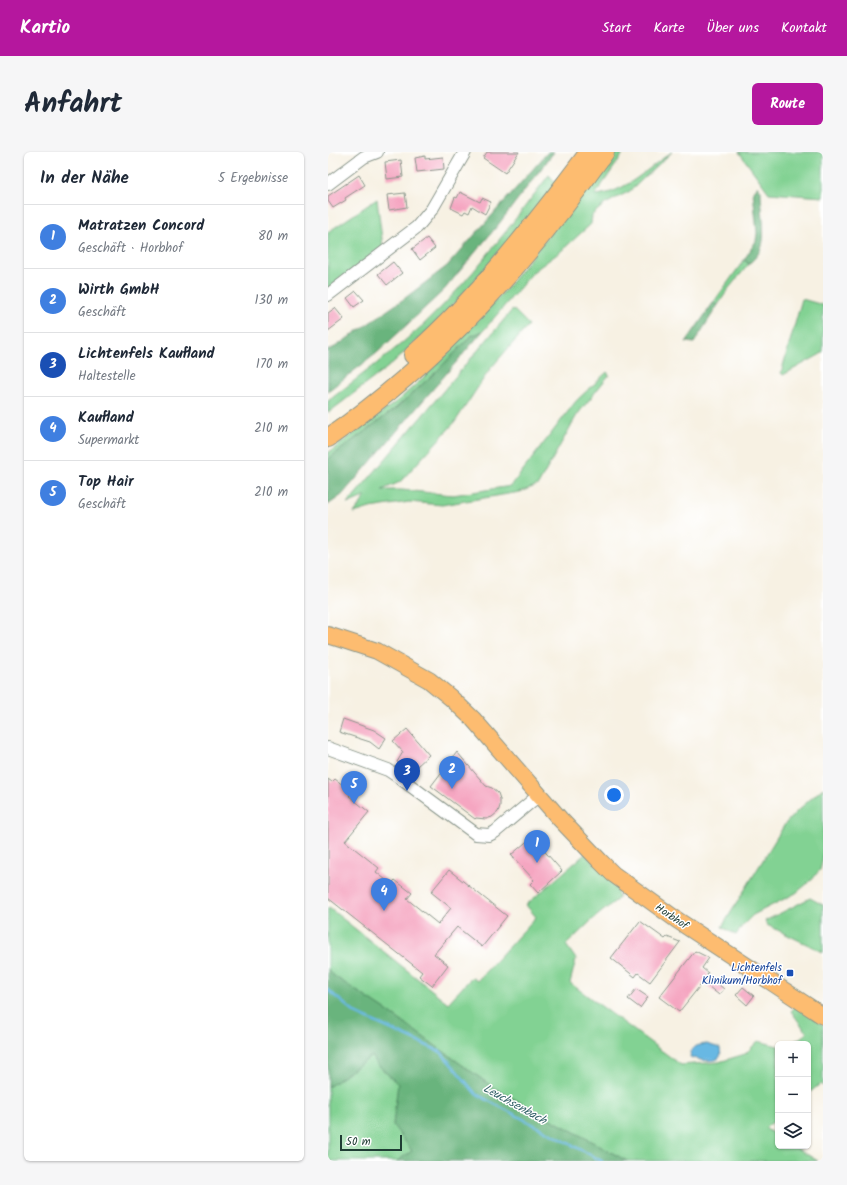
<!DOCTYPE html>
<html lang="de">
<head>
<meta charset="utf-8">
<style>
  :root { --surface:#fff; --page:#f6f6f7; --text:#1f2937; --muted:#747a83; --line:#e0e1e3; --accent:#b5179e }
  body { margin:0; font-family:Kalam,sans-serif; background:var(--page); color:var(--text) }
  .controls { position:absolute; right:12px; bottom:12px; display:grid; overflow:hidden; border-radius:6px; box-shadow:0 1px 3px #0004 }
  .controls button { width:36px; height:36px; display:grid; place-items:center; padding:0; border:0; border-bottom:1px solid var(--line); background:var(--surface); color:var(--text); font:20px sans-serif }
  .scale { position:absolute; left:12px; bottom:10px; width:62px; box-sizing:border-box; padding-left:4px; border:2px solid #1f3d34; border-top:0; font-size:11px; line-height:14px; white-space:nowrap; color:#1f3d34; -webkit-text-stroke:3px #fff; paint-order:stroke }
  .you { position:absolute; left:286px; top:643px; width:14px; height:14px; margin:-10px; border:3px solid #fff; border-radius:50%; background:#1a73e8; box-shadow:0 0 0 6px #1a73e833 }
  .badge { display:grid; place-items:center; width:26px; height:26px; border-radius:50%; background:var(--accent); color:#fff; font-size:13px; font-weight:700 }
  .pin { position:absolute; translate:-50% -33px; filter:drop-shadow(0 1px 2px #0008) }
  .pin::after { content:''; position:absolute; top:21px; width:14px; height:12px; background:inherit; clip-path:polygon(0 0,100% 0,50% 100%) }
  .list { margin:0; padding:0; list-style:none }
  h2 { display:flex; justify-content:space-between; align-items:center; height:52px; margin:0; padding:0 16px; font-size:17px }
  h2 small { font-size:13px; font-weight:400; color:var(--muted) }
  .list li { display:grid; grid-template-columns:26px 1fr auto; gap:12px; align-items:center; box-sizing:border-box; height:64px; padding:0 16px; border-top:1px solid var(--line) }
  .list b { display:block; font-size:15px; white-space:nowrap }
  .list p { margin:0; font-size:13px; white-space:nowrap; color:var(--muted) }
  .list em { font-size:13px; font-style:normal; color:var(--muted) }
  .icon { flex:none; width:22px; height:22px; fill:none; stroke:currentColor; stroke-width:2; stroke-linecap:round; stroke-linejoin:round }
  .map { position:relative; flex:none; width:495px; height:1009px; overflow:hidden; border-radius:6px }
  header { display:flex; align-items:center; gap:24px; box-sizing:border-box; height:56px; padding:0 20px; background:var(--accent); color:#fff }
  header strong { font-size:19px }
  nav { display:flex; gap:22px; margin-inline-start:auto; font-size:14px }
  .intro { display:flex; align-items:center; justify-content:space-between; box-sizing:border-box; height:96px; padding:0 24px }
  h1 { margin:0; font-size:28px }
  .button { padding:10px 18px; border-radius:6px; background:var(--accent); color:#fff; font-size:14px; font-weight:700 }
  main { display:flex; gap:24px; padding:0 24px }
  aside { flex:1; background:var(--surface); border-radius:6px; box-shadow:0 1px 3px #0004 }
  .map>svg:first-child { display:block }
</style>
</head>
<body>
<header>
<strong>Kartio</strong>
<nav><a>Start</a><a>Karte</a><a>Über uns</a><a>Kontakt</a></nav>
</header>
<div class="intro"><h1>Anfahrt</h1><a class="button">Route</a></div>
<main>
<aside>
<h2>In der Nähe<small>5 Ergebnisse</small></h2>
<ul class="list">
<li><span class="badge" style="background:#3f7fe0">1</span><div><b>Matratzen Concord</b><p>Geschäft · Horbhof</p></div><em>80 m</em></li>
<li><span class="badge" style="background:#3f7fe0">2</span><div><b>Wirth GmbH</b><p>Geschäft</p></div><em>130 m</em></li>
<li><span class="badge" style="background:#1a4fb4">3</span><div><b>Lichtenfels Kaufland</b><p>Haltestelle</p></div><em>170 m</em></li>
<li><span class="badge" style="background:#3f7fe0">4</span><div><b>Kaufland</b><p>Supermarkt</p></div><em>210 m</em></li>
<li><span class="badge" style="background:#3f7fe0">5</span><div><b>Top Hair</b><p>Geschäft</p></div><em>210 m</em></li>
</ul>
</aside>
<div class="map">
<svg width="495" height="1009" viewBox="0 0 495 1009">
  <rect width="100%" height="100%" fill="#fff"/>
  <filter id="ink" filterUnits="userSpaceOnUse"><feTurbulence type="fractalNoise" baseFrequency=".025" numOctaves="2"/><feDisplacementMap in="SourceGraphic" scale="8" xChannelSelector="R" yChannelSelector="G"/><feConvolveMatrix kernelMatrix="1 2 1 2 8 2 1 2 1" color-interpolation-filters="sRGB"/></filter>
  <filter id="wash" filterUnits="userSpaceOnUse"><feTurbulence type="fractalNoise" baseFrequency=".012" numOctaves="4" result="noise"/><feDisplacementMap in="SourceGraphic" scale="16" xChannelSelector="R" yChannelSelector="G"/><feGaussianBlur stdDeviation="0.9" result="paint"/><feColorMatrix in="noise" values="0 0 0 0 0 0 0 0 0 0 0 0 0 0 0 0 0 1.4 0 .05"/><feComposite in="paint" operator="in"/></filter>
  <g filter="url(#wash)">
    <rect width="100%" height="100%" fill="#f7f1e3"/>
    <!-- green -->
    <g fill="#82d293" stroke="#508864">
      <path d="M286 0H295L293 5 267 43C298 41 319 16 344 0L302 39 277 52 264 63 263 72 232 100 206 119 155 179 143 184 109 219 68 256 0 307V301L73 246 98 223 136 183 178 137Z"/>
      <polygon points="411,0 495,0 495,45 441,41"/>
      <path d="M221 23 229 32 169 106 99 180 60 215 0 261V249C32 224 65 200 95 173 143 128 181 75 221 23Z"/>
      <polygon points="49,47 55,95 0,137 0,80"/>
      <polygon points="416,108 421,112 401,136 390,153 385,151"/>
      <polygon points="474,147 495,153 495,199 493,202 455,223 453,221"/>
      <polygon points="185,157 201,173 162,217 127,270 72,330 54,338 74,338 125,343 183,334 248,249 279,220 281,223 249,263 210,333 192,340 114,353 81,350 42,356 26,361 38,344 19,352"/>
      <polygon points="495,636 495,706 492,718 480,731 468,741 425,763 414,774 408,783 394,775 457,672 468,660"/>
      <polygon points="257,702 287,731 291,746 264,768 238,793 248,807 242,831 353,913 391,910 417,902 430,889 450,894 450,966 437,976 450,985 450,994 465,994 490,1009 299,1009 166,936 62,861 6,824 0,817 0,755 120,851 144,825 149,829 208,765 198,753"/>
      <polygon points="482,746 495,753 495,800 439,773 437,769"/>
      <polygon points="468,854 495,873 495,934 492,932 480,942 480,892 463,892 479,881 463,859"/>
      <polygon points="44,904 50,913 70,932 65,973 84,999 69,1009 0,1009 0,935"/>
    </g>
    <!-- forest -->
    <g fill="#69b47d" stroke="#447858">
      <polygon points="220,0 226,0 170,73 116,138 49,201 0,239 0,198 7,195 77,146 119,114"/>
      <path d="M430 34 433 39C433 54 438 81 434 94 432 101 427 106 421 112L416 108 428 89 429 81 425 40Z"/>
      <polygon points="385,151 390,153 366,191 358,190"/>
      <polygon points="155,179 14,343 0,353 0,307 68,256 109,219 143,184"/>
      <polygon points="0,817 6,824 62,861 166,936 299,1009 69,1009 84,999 65,973 70,932 50,913 44,904 0,935"/>
    </g>
    <!-- water -->
    <path fill="#68b8e3" stroke="#447a8c" d="M379 892 392 896C392 899 394 903 391 906 386 911 369 908 362 905 363 894 369 893 379 892Z"/>
    <g fill="none" stroke-linecap="round" stroke-linejoin="round">
      <!-- stream -->
      <polyline stroke="#68b8e3" stroke-width="2.5" points="0,838 27,861 113,900 148,942 274,1009"/>
    </g>
    <g id="blocks">
      <!-- building -->
      <g fill="#f5a6c1">
        <polygon points="159,0 191,0 177,21 155,6"/>
        <polygon points="97,4 97,7 115,5 116,17 89,20 87,6"/>
        <polygon points="73,8 75,25 59,27 57,10"/>
        <polygon points="31,23 37,33 17,46 18,48 5,56 0,49 0,44"/>
        <polygon points="132,40 152,50 154,46 163,50 157,62 144,54 141,61 137,59 135,62 123,56 127,45 129,46"/>
        <polygon points="77,41 79,55 61,58 59,43"/>
        <polygon points="99,86 107,96 92,108 84,97"/>
        <polygon points="65,110 74,121 59,133 50,122"/>
        <polygon points="28,139 36,148 26,155 19,146"/>
        <polygon points="7,156 16,167 0,179 0,161"/>
        <polygon points="15,567 46,578 58,586 51,597 42,590 11,580"/>
        <polygon points="79,577 101,603 88,615 84,620 69,610 75,600 65,589"/>
        <polygon points="129,600 158,634 164,636 170,641 172,647 172,654 170,660 164,665 158,667 148,666 147,667 103,634"/>
        <polygon points="0,627 4,630 7,627 24,640 21,644 41,660 17,689 51,716 48,720 63,732 67,728 84,741 79,747 110,772 123,756 103,740 121,718 179,764 154,795 129,775 106,802 120,813 104,834 91,824 94,820 0,746"/>
        <polygon points="204,685 234,719 210,741 202,732 206,728 183,703"/>
        <polygon points="312,769 337,787 339,785 352,790 322,830 310,821 307,825 283,806"/>
        <polygon points="367,799 381,806 374,816 380,821 379,823 396,837 391,843 375,830 351,860 331,845"/>
        <polygon points="415,835 426,844 419,853 408,843"/>
        <polygon points="308,837 320,845 312,856 300,847"/>
      </g>
    </g>
  </g>
  <g filter="url(#ink)">
    <use href="#blocks" fill-opacity="0" stroke="#8b978c" stroke-width="1"/>
    <g fill="none" stroke-linecap="round" stroke-linejoin="round">
      <!-- minor casing -->
      <g stroke="#8b978c" stroke-width="14">
        <g id="minor">
          <polyline points="0,32 36,5 49,0"/>
          <polyline points="0,143 89,75 104,57 137,0"/>
          <polyline points="0,596 60,618 72,626 148,682 161,683 167,680 211,643"/>
        </g>
      </g>
      <!-- major casing -->
      <g stroke="#8b978c" stroke-width="18">
        <polyline id="major" points="0,483 49,499 101,528 123,546 145,567 232,667 272,709 285,722 349,768 495,864"/>
      </g>
      <!-- highway casing -->
      <g stroke="#8b978c" stroke-width="20">
        <g id="highway">
          <path d="M85 203C152 143 207 72 261 0"/>
          <path d="M0 286C112 208 198 111 277 0"/>
        </g>
      </g>
      <!-- minor -->
      <use href="#minor" stroke="#fff" stroke-width="12"/>
      <!-- major -->
      <use href="#major" stroke="#fdbc70" stroke-width="16"/>
      <!-- highway -->
      <use href="#highway" stroke="#fdbc70" stroke-width="18"/>
    </g>
  </g>
  <!-- markers -->
  <rect fill="#1a4fb4" stroke="#fff" stroke-width="1.5" x="458" y="817" width="8" height="8" rx="2"/>
  <g text-anchor="middle" stroke-width="3" stroke-linejoin="round" paint-order="stroke">
    <!-- street labels -->
    <g font-size="11" fill="#1f3d34" stroke="#fff">
      <text transform="translate(344 764) rotate(34)" y="4">Horbhof</text>
    </g>
    <!-- transit labels -->
    <g font-size="11" fill="#164399" stroke="#fff" text-anchor="end">
      <text x="454" y="819">Lichtenfels<tspan x="454" dy="13">Klinikum/Horbhof</tspan></text>
    </g>
    <!-- water labels -->
    <g font-size="12" font-style="italic" fill="#356269" stroke="#fff">
      <text transform="translate(187 952) rotate(29)" y="4">Leuchsenbach</text>
    </g>
  </g>
</svg>
<div class="controls">
<button>+</button>
<button>−</button>
<button><svg class="icon" aria-label="layers" viewBox="0 0 24 24"><path d="M12 4l9 5-9 5-9-5zM3 14l9 5 9-5"/></svg></button>
</div>
<div class="scale">50 m</div>
<div class="you"></div>
<div class="pin badge" style="left:209px;top:711px;background:#3f7fe0">1</div>
<div class="pin badge" style="left:124px;top:637px;background:#3f7fe0">2</div>
<div class="pin badge" style="left:79px;top:639px;background:#1a4fb4">3</div>
<div class="pin badge" style="left:56px;top:759px;background:#3f7fe0">4</div>
<div class="pin badge" style="left:26px;top:652px;background:#3f7fe0">5</div>
</div>
</main>
</body>
</html>
